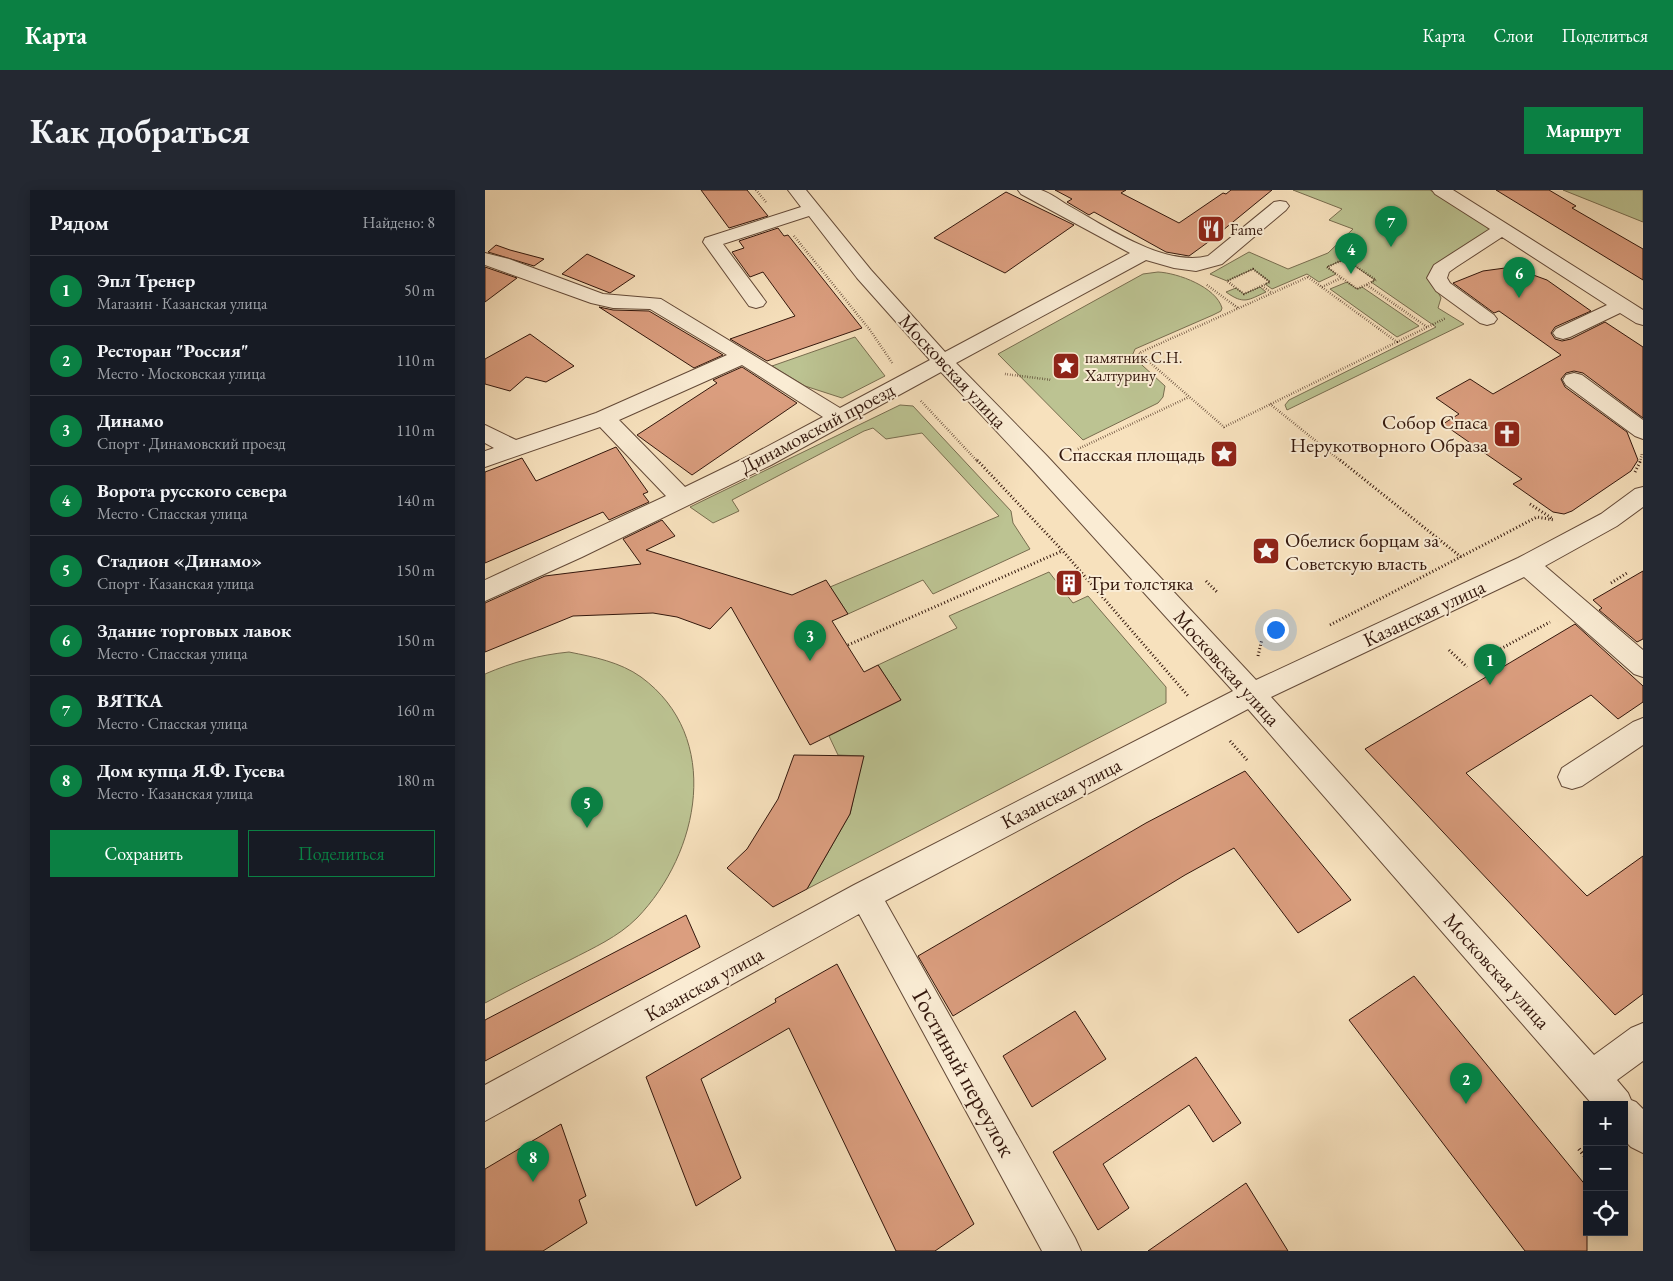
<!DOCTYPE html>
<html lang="ru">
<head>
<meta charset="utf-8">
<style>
  :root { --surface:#171b24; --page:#242831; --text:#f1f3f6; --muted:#9ea1a6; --line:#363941; --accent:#0b8043 }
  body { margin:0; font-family:"EB Garamond",serif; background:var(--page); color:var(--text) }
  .controls { position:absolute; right:15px; bottom:15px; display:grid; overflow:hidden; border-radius:0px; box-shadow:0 2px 12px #0003 }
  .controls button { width:45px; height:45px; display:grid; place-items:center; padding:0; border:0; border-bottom:1px solid var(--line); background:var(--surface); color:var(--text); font:25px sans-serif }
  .you { position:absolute; left:790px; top:439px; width:18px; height:18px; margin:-12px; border:4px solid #fff; border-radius:50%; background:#1a73e8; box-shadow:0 0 0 8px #1a73e833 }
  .badge { display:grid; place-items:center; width:32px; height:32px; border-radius:50%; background:var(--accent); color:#fff; font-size:16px; font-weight:700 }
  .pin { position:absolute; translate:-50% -41px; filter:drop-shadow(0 1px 2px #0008) }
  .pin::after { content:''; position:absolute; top:26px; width:18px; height:15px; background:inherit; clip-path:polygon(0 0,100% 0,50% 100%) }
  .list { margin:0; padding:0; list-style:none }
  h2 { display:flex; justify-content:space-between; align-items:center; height:65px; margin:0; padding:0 20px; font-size:21px }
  h2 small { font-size:16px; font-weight:400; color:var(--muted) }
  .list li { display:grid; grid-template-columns:32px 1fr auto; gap:15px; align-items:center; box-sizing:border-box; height:70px; padding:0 20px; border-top:1px solid var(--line) }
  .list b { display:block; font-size:19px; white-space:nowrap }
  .list p { margin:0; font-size:16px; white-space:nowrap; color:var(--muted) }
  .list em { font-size:16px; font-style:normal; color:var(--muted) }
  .actions { display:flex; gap:10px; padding:15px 20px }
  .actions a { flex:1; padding:11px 0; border:1px solid var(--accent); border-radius:0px; text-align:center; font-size:18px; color:var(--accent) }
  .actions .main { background:var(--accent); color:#fff }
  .icon { flex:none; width:28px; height:28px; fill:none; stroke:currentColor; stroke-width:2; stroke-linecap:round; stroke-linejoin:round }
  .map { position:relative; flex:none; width:1158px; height:1061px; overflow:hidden; border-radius:0px }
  header { display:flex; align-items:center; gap:30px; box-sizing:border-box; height:70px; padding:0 25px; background:var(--accent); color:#fff }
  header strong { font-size:24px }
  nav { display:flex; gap:28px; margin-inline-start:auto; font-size:18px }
  .intro { display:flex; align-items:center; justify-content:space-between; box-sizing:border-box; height:120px; padding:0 30px }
  h1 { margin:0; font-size:35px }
  .button { padding:12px 22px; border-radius:0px; background:var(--accent); color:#fff; font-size:18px; font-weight:700 }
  main { display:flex; gap:30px; padding:0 30px }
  aside { flex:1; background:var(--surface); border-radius:0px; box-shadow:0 2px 12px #0003 }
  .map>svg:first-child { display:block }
</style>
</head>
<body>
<header>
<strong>Карта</strong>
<nav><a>Карта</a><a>Слои</a><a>Поделиться</a></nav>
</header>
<div class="intro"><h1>Как добраться</h1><a class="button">Маршрут</a></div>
<main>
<aside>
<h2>Рядом<small>Найдено: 8</small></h2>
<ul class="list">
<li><span class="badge">1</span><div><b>Эпл Тренер</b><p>Магазин · Казанская улица</p></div><em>50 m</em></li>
<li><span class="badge">2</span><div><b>Ресторан &quot;Россия&quot;</b><p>Место · Московская улица</p></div><em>110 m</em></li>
<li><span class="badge">3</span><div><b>Динамо</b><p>Спорт · Динамовский проезд</p></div><em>110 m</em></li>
<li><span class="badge">4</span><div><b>Ворота русского севера</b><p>Место · Спасская улица</p></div><em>140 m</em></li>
<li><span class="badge">5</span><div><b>Стадион «Динамо»</b><p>Спорт · Казанская улица</p></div><em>150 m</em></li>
<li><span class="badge">6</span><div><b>Здание торговых лавок</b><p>Место · Спасская улица</p></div><em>150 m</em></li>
<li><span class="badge">7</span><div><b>ВЯТКА</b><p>Место · Спасская улица</p></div><em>160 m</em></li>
<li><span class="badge">8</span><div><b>Дом купца Я.Ф. Гусева</b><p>Место · Казанская улица</p></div><em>180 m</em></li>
</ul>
<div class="actions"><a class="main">Сохранить</a><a>Поделиться</a></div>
</aside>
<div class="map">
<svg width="1158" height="1061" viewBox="0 0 1158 1061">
  <rect width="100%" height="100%" fill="#f7e1bd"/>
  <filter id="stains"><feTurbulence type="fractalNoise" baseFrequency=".004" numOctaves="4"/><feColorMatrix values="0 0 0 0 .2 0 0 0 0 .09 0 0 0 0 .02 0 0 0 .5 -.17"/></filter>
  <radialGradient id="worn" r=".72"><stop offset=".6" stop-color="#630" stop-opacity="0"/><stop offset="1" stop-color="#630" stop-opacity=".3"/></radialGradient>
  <!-- green -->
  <g fill="#bcc392" stroke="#786d4f">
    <polygon points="808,0 945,0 1001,35 1004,40 953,74 952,100 956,108 953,118 979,134 802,220 800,215 804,210 951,137 886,92 890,90 860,69 842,77 851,84 834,92 822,84 787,99 780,94 785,92 768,79 742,91 725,84 764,62 803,79 843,63 868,39 844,30 857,19"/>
    <polygon points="1078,0 1158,0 1158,32"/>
    <path d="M673 82C693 83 731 97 737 118L736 121 728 125 650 159 647 166 680 196 678 207 673 213 598 250 513 164 658 84Z"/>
    <polygon points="862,92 872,99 877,97 934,136 912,147 845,99"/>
    <path d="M775 97 781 102C763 110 759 115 741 102L751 98 759 104Z"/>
    <polygon points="370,147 400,186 357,208 320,196 287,176"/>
    <polygon points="415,215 428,216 526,321 528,333 545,359 448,404 438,390 363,424 345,397 514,326 437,243 401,249 388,238 379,241 247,310 254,321 228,333 205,317"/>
    <polygon points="564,382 588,413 603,406 681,497 681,513 322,699 365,624 378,566 353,565 344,546 416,510 393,475 472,438 464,426"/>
    <path d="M84 462C109 467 135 472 156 487 238 547 215 663 152 728 133 747 108 758 85 770 56 784 28 798 0 813V484C28 472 54 465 84 462Z"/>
  </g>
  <!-- building -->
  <g fill="#db9e7f" stroke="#33170c">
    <polygon points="216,0 262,0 283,26 244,38"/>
    <polygon points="570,0 641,0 636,3 694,33 738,3 741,4 746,0 787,0 726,50 704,66 681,62 609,22 604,25 582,12 587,9"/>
    <polygon points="1011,0 1064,0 1091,16 1087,18 1158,59 1158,90"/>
    <polygon points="521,2 589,35 520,83 449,48"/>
    <polygon points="293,38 299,46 303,45 377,138 282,171 245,149 310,126 278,82 265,87 247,62 259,58 254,51"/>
    <polygon points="11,55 25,60 59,69 49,76 3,62"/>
    <polygon points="102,64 150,86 125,103 77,84"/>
    <polygon points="0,77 32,88 0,112"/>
    <polygon points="1020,78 1040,82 1062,90 1106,121 1070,137 1066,143 1070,149 1077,151 1086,149 1120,132 1158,157 1158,228 1098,183 1089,181 1081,183 1076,189 1080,197 1142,242 1153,270 1146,281 1087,321 1079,324 1068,322 1028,294 1037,289 958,234 974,224 951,208 985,189 1008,204 1076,165 1014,121 1009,123 968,93 998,81"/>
    <polygon points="114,117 128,120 164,121 238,165 209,178"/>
    <polygon points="45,144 89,176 61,192 41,187 25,201 0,194 0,169"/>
    <polygon points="257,177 312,213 207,285 152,245 232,193 228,190"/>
    <polygon points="131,257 163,302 158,304 164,312 124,330 118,322 0,373 0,282 37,268 51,291"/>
    <polygon points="177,330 190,346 161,360 307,405 341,390 363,424 347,431 379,482 393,475 416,510 325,555 246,417 225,439 192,427 168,423 88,426 0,462 0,413 60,386 156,374 138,349"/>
    <polygon points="1158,381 1158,449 1152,452 1114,420 1117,418 1108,410"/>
    <polygon points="1090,434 1158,496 1158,512 1133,529 1106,505 981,583 1102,706 1158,666 1158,804 1130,825 880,559"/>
    <polygon points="309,565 379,566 365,624 322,699 288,717 242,678 262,659 293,609"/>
    <polygon points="760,581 866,710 813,743 749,658 700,685 468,826 433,766 661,633"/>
    <polygon points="201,725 215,757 0,871 0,830"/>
    <polygon points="352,774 489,1034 450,1061 411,1061 304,838 216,889 256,988 211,1016 161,887 291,812 290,809"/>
    <polygon points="929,786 1102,997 1102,1061 1040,1061 864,830"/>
    <polygon points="590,821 621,869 547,917 518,866"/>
    <polygon points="711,867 756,933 728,952 704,915 618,974 644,1018 613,1040 568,962"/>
    <polygon points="76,934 101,1006 94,1010 102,1033 58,1061 0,1061 0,979"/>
    <polygon points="761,993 803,1061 663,1061"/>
  </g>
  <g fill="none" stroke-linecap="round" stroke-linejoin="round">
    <!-- minor casing -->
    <g stroke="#644a38" stroke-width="2">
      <g id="minor">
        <path d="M303 0H321L386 80 460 162 645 63 536 4 533 0C540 0 549 0 556 0 566 3 577 12 586 17 623 38 680 77 723 66L789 12 795 11 801 12 804 16 801 20 737 74 711 81 689 78 661 70 471 173 562 266 771 490 1033 368 1116 324 1150 299 1158 297V317L1132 336 1060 376 1158 460V487L1149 484 1039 387 786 507 1109 865 1146 838 1158 833V871L1132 890 1143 903 1146 910 1151 912 1158 919V963L1146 957 1139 950V915H1108L763 519 400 711 590 1048 596 1061H557L374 724 0 931V895L369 695 748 501 546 278 456 182 286 275 97 367 0 411V390L181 306 115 237 0 277V261L9 258 0 253V235L31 250 111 223 242 165 165 119 128 118 106 113 0 75V63L24 69 118 104 176 109 355 218 445 170 372 88 324 26 238 54 281 112 278 116 271 118 264 116 218 52 220 48 316 17ZM257 175 338 227 270 263 200 297 134 230Z"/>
        <polygon points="947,0 968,0 1144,111 1158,120 1158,135 1151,133 1135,123 1085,147 1078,149 1071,147 1068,143 1071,139 1122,115 1017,47 971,77 964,82 962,88 965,93 1009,125 1012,129 1009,133 1002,135 995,133 951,101 942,88 949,75 1005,39 950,4"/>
        <polygon points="1089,183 1097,185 1158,230 1158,249 1150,246 1081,195 1078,190 1081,185"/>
        <polygon points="1158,528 1158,555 1097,596 1087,599 1077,596 1073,587 1077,578 1148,532"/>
      </g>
    </g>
    <!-- path-far2 -->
    <g stroke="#33170c" stroke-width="2.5" stroke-dasharray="0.5 2" stroke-linecap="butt">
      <polyline points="271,0 281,12"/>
      <polyline points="309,46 385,140 408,174"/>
      <polygon points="860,69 891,90 872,99 842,77"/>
      <polygon points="768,79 785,92 759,104 742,91"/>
      <polygon points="823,87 912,152 739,237 654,163"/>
      <polyline points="722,95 753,118"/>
      <polyline points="882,95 942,137"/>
      <polyline points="777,96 787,103"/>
      <polyline points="837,97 856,88"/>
      <polyline points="912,152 961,128"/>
      <polyline points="520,184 567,190"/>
      <polyline points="436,211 493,272"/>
      <polyline points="785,214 857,272"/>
      <polyline points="593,259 704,207"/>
      <polyline points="1155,272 1157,263"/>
    </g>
    <!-- path-far1 -->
    <g stroke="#33170c" stroke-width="3" stroke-dasharray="1 2.5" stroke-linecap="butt">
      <polyline points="492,270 577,360 704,507"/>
      <polyline points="855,270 976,367"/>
      <polyline points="1150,282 1156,270"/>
      <polyline points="1045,314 1068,329"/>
      <polyline points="721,391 732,402"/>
      <polyline points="1126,393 1142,383"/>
      <polyline points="845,435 1052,327 1069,330"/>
      <polyline points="363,455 577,361"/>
      <polyline points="964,460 982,477"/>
      <polyline points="773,466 777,449"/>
      <polyline points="997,469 1065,432"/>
      <polyline points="745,551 762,570"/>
    </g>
    <!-- path -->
    <polyline stroke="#33170c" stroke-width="4" stroke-dasharray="1 3" stroke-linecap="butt" points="1094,959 1102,969"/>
    <!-- minor -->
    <use href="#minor" fill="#faecd4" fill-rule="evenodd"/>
  </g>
  <!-- icons -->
  <defs>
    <g id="restaurant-square" transform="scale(1.4375)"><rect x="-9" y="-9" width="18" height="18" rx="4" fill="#8f2418" stroke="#faecd4"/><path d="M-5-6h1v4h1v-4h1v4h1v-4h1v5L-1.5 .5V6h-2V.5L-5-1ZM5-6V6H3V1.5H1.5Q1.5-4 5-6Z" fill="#fff"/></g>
    <g id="sight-square" transform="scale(1.4375)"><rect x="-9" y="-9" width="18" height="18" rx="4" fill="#8f2418" stroke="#faecd4"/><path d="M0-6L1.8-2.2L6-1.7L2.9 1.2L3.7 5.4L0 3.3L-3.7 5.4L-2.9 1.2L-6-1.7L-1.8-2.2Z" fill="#fff"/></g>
    <g id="church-square" transform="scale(1.4375)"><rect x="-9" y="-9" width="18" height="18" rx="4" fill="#8f2418" stroke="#faecd4"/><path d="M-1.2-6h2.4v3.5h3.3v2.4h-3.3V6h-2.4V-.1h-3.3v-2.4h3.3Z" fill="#fff"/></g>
    <g id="building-square" transform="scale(1.4375)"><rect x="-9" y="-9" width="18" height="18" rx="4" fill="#8f2418" stroke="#faecd4"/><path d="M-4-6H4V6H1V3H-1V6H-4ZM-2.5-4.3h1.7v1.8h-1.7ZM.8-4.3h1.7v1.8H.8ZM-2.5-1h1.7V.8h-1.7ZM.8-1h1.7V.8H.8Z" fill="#fff"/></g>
  </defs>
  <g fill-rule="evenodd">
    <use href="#restaurant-square" x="726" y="39"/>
    <use href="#sight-square" x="581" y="176"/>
    <use href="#church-square" x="1022" y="244"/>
    <use href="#sight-square" x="739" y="264"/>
    <use href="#sight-square" x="781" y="361"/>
    <use href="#building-square" x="584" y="393"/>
  </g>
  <g text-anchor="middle" stroke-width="4" stroke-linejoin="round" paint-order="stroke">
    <!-- far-poi labels -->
    <g font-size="16" fill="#33170c" stroke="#faecd4" text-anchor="start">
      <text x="745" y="45">Fame</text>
      <text x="600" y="173">памятник С.Н.<tspan x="600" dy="18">Халтурину</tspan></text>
    </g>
    <!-- street labels -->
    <g font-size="20" fill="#33170c" stroke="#faecd4">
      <text transform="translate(468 181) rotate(47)" y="7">Московская улица</text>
      <text transform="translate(332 238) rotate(-28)" y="7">Динамовский проезд</text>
      <text transform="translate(939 423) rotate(-25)" y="7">Казанская улица</text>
      <text transform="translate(742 478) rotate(48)" y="7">Московская улица</text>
      <text transform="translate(576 603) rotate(-27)" y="7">Казанская улица</text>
      <text transform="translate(1012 781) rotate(48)" y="7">Московская улица</text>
      <text transform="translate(219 794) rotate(-29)" y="7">Казанская улица</text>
    </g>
    <!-- poi labels -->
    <g font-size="20" fill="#33170c" stroke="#faecd4" text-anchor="end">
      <text x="1003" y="239">Собор Спаса<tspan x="1003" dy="23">Нерукотворного Образа</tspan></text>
      <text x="720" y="271">Спасская площадь</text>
      <text x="800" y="357" text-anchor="start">Обелиск борцам за<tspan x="800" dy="23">Советскую власть</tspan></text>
      <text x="603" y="400" text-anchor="start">Три толстяка</text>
    </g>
    <!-- near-street labels -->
    <g font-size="24" fill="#33170c" stroke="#faecd4">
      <text transform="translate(479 883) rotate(61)" y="8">Гостиный переулок</text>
    </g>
  </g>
  <rect width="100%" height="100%" filter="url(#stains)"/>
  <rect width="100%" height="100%" fill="url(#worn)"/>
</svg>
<div class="controls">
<button>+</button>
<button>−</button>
<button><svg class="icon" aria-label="locate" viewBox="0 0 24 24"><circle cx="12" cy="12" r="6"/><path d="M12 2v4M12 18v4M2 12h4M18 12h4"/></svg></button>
</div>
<div class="you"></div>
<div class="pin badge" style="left:1005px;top:495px">1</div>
<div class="pin badge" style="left:981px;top:914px">2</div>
<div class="pin badge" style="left:325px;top:471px">3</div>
<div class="pin badge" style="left:866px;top:84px">4</div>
<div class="pin badge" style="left:102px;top:638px">5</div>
<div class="pin badge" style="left:1034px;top:108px">6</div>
<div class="pin badge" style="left:906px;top:57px">7</div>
<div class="pin badge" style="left:48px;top:992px">8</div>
</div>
</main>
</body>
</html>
